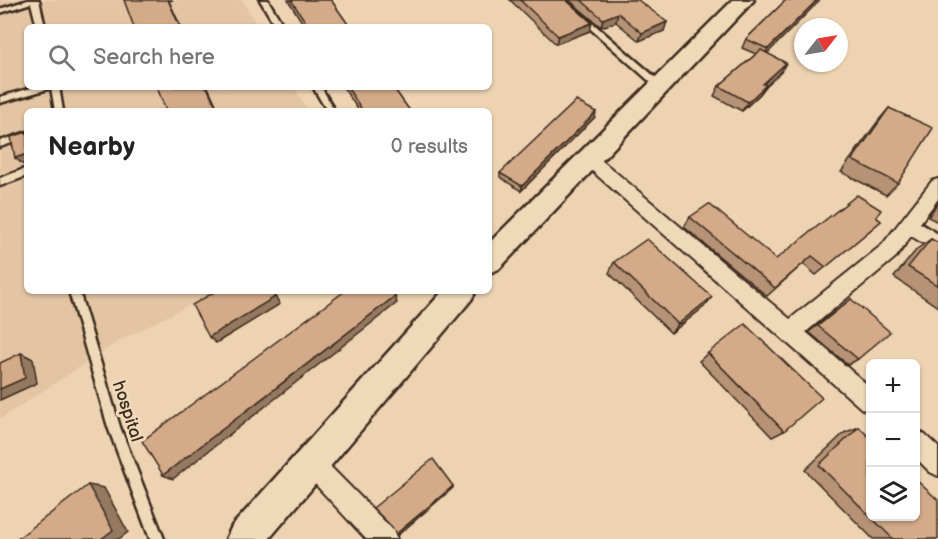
<!DOCTYPE html>
<html lang="en">
<head>
<meta charset="utf-8">
<style>
  :root { --surface:#fff; --page:#f2f2f2; --text:#222; --muted:#767676; --line:#e0e0e0 }
  body { margin:0; font-family:"Balsamiq Sans",sans-serif; background:var(--page); color:var(--text) }
  .controls { position:absolute; right:18px; bottom:18px; display:grid; overflow:hidden; border-radius:9px; box-shadow:0 2px 4px #0004 }
  .controls button { width:54px; height:54px; display:grid; place-items:center; padding:0; border:0; border-bottom:2px solid var(--line); background:var(--surface); color:var(--text); font:30px sans-serif }
  .compass { position:absolute; left:794px; top:18px; width:54px; height:54px; border-radius:50%; background:var(--surface); box-shadow:0 2px 4px #0004; rotate:59deg }
  .list { margin:0; padding:0; list-style:none }
  h2 { display:flex; justify-content:space-between; align-items:center; height:78px; margin:0; padding:0 24px; font-size:26px }
  h2 small { font-size:20px; font-weight:400; color:var(--muted) }
  .icon { flex:none; width:33px; height:33px; fill:none; stroke:currentColor; stroke-width:2; stroke-linecap:round; stroke-linejoin:round }
  .map { position:relative; flex:none; width:938px; height:539px; overflow:hidden }
  .search { position:absolute; background:var(--surface); box-shadow:0 2px 4px #0004; left:24px; top:24px; width:468px; height:66px; display:flex; align-items:center; gap:15px; box-sizing:border-box; padding:0 21px; border-radius:9px; color:var(--muted); font-size:22px }
  .panel { position:absolute; background:var(--surface); box-shadow:0 2px 4px #0004; left:24px; top:108px; width:468px; height:186px; border-radius:9px }
  .map>svg:first-child { display:block }
</style>
</head>
<body>
<div class="map">
<svg width="938" height="539" viewBox="0 0 938 539">
  <rect width="100%" height="100%" fill="#eed3b2"/>
  <filter id="ink" filterUnits="userSpaceOnUse"><feTurbulence type="fractalNoise" baseFrequency=".0167" numOctaves="2"/><feDisplacementMap in="SourceGraphic" scale="12" xChannelSelector="R" yChannelSelector="G"/><feConvolveMatrix kernelMatrix="1 2 1 2 8 2 1 2 1" color-interpolation-filters="sRGB"/></filter>
  <g filter="url(#ink)">
    <!-- built -->
    <polygon fill="#e3c4a3" points="0,0 242,0 258,27 27,27 27,87 294,87 308,111 27,111 27,291 216,291 121,340 0,419"/>
    <g fill="none" stroke-linecap="round" stroke-linejoin="round">
      <!-- lane casing -->
      <g stroke="#3b2a1e" stroke-width="5">
        <g id="lane">
          <polygon points="28,0 39,0 45,27 37,27 31,3 0,13 0,9"/>
          <polygon points="260,0 268,0 284,27 276,27"/>
          <polygon points="558,0 566,0 662,83 662,87 656,87"/>
          <polygon points="35,87 49,87 48,89 0,103 0,97"/>
          <polygon points="51,87 59,87 63,111 55,111"/>
          <polygon points="313,87 321,87 335,111 327,111"/>
          <polygon points="27,132 27,138 0,147 0,141"/>
          <polygon points="27,168 27,176 0,186 0,178"/>
          <polygon points="69,291 79,291 120,427 164,539 150,539 108,427"/>
        </g>
      </g>
      <!-- street casing -->
      <g stroke="#3b2a1e" stroke-width="4">
        <g id="street">
          <polygon points="588,152 594,154 790,319 882,245 932,181 938,179 938,199 920,223 938,234 938,252 911,236 896,257 806,332 870,387 870,412 862,409 582,162 580,158 582,154"/>
          <polygon points="916,430 924,434 938,447 938,476 930,472 916,458"/>
          <polygon points="311,451 319,455 393,530 397,539 366,539 303,471 299,463 303,455"/>
        </g>
      </g>
      <!-- secondary casing -->
      <g stroke="#3b2a1e" stroke-width="5">
        <g id="secondary">
          <polygon points="733,0 754,0 499,269 489,273 489,243"/>
          <polygon points="443,291 476,291 471,300 269,539 226,539 232,526"/>
        </g>
      </g>
      <!-- lane -->
      <use href="#lane" fill="#f0d9b9" fill-rule="evenodd"/>
      <!-- street -->
      <use href="#street" fill="#f0d9b9" fill-rule="evenodd"/>
      <!-- secondary -->
      <use href="#secondary" fill="#f0d9b9" fill-rule="evenodd"/>
    </g>
    <!-- wall -->
    <g fill="#b69376" stroke="#3b2a1e" stroke-width="1.5">
      <polygon points="288,0 331,0 350,27 305,27"/>
      <polygon points="510,0 566,0 590,31 556,44"/>
      <polygon points="569,0 638,0 664,31 639,41 616,22 601,27"/>
      <polygon points="786,0 767,53 781,72 766,86 760,94 742,111 714,96 719,86 756,54 742,48 746,39"/>
      <polygon points="343,87 393,87 410,111 359,111"/>
      <polygon points="889,108 898,183 886,195 841,172 878,121"/>
      <polygon points="595,117 521,191 500,177 500,173"/>
      <polygon points="938,203 938,222 928,217"/>
      <polygon points="690,217 776,259 876,217 881,221 816,275 803,264 767,296 684,227"/>
      <polygon points="931,239 938,243 938,307 894,277 917,249"/>
      <polygon points="614,262 704,307 671,333 609,273"/>
      <polygon points="851,299 858,359 848,365 809,332"/>
      <polygon points="708,353 784,431 772,437 699,361"/>
      <polygon points="859,427 938,539 873,539 805,470 844,433"/>
    </g>
    <!-- shaded-wall -->
    <g fill="#947860" stroke="#3b2a1e" stroke-width="1.5">
      <polygon points="168,0 173,0 169,1 181,27 180,27"/>
      <polygon points="817,0 820,0 763,58 768,49"/>
      <polygon points="618,13 616,22 601,27 603,19"/>
      <polygon points="667,22 664,31 639,41 642,33"/>
      <polygon points="592,23 590,31 556,44 558,36"/>
      <polygon points="786,63 781,72 766,86 760,94 742,111 748,102 763,84"/>
      <polygon points="207,87 208,87 219,111 218,111"/>
      <polygon points="596,112 595,117 521,191 522,186"/>
      <polygon points="27,154 27,166 25,166 15,158"/>
      <polygon points="272,291 280,304 216,343 209,337"/>
      <polygon points="395,296 397,303 173,479 163,475"/>
      <polygon points="712,297 704,307 671,333 678,324"/>
      <polygon points="21,353 33,359 37,383 0,400 0,389"/>
      <polygon points="88,485 104,488 128,532 119,539 101,539"/>
      <polygon points="453,486 453,488 398,535 396,534"/>
    </g>
    <!-- building -->
    <g fill="#d4ab89" stroke="#3b2a1e" stroke-width="1.5">
      <polygon points="124,0 168,0 180,27 134,27"/>
      <polygon points="291,0 331,0 350,27 309,27"/>
      <polygon points="520,0 566,0 592,23 558,36"/>
      <polygon points="581,0 638,0 667,22 642,33 618,13 603,19"/>
      <polygon points="786,0 817,0 768,49 746,39"/>
      <polygon points="761,50 786,63 763,84 766,85 748,102 719,86"/>
      <polygon points="157,87 207,87 218,111 166,111"/>
      <polygon points="347,87 393,87 410,111 363,111"/>
      <polygon points="576,101 596,112 522,186 500,173"/>
      <polygon points="889,108 933,128 898,183 852,160"/>
      <polygon points="27,132 27,154 15,158 11,137"/>
      <polygon points="857,195 881,210 876,217 881,221 826,267 812,256 775,288 690,217 709,204 776,259"/>
      <polygon points="647,239 712,297 678,324 614,262"/>
      <polygon points="931,239 938,243 938,286 908,267"/>
      <polygon points="216,291 271,291 275,297 209,337 192,305"/>
      <polygon points="345,291 391,291 395,296 163,475 142,441"/>
      <polygon points="851,299 890,332 858,359 818,326"/>
      <polygon points="745,324 822,398 784,431 708,353"/>
      <polygon points="21,353 25,378 0,389 0,363"/>
      <polygon points="859,427 870,438 870,516 915,516 915,479 938,500 938,539 893,539 819,465"/>
      <polygon points="433,459 453,486 396,534 392,527 373,508"/>
      <polygon points="88,485 113,530 101,539 17,539"/>
    </g>
  </g>
  <g text-anchor="middle" stroke-width="6" stroke-linejoin="round" paint-order="stroke">
    <!-- street labels -->
    <g font-size="18" fill="#3b2a1e" stroke="#f0d9b9">
      <text transform="translate(128 411) rotate(72)" y="6">hospital</text>
    </g>
  </g>
</svg>
<div class="controls">
<button>+</button>
<button>−</button>
<button><svg class="icon" aria-label="layers" viewBox="0 0 24 24"><path d="M12 4l9 5-9 5-9-5zM3 14l9 5 9-5"/></svg></button>
</div>
<svg class="compass" viewBox="-18 -18 36 36"><path d="M0-13l5 13h-10z" fill="#e53935"/><path d="M0 13l5-13h-10z" fill="#767676"/></svg>
<div class="search"><svg class="icon" aria-label="search" viewBox="0 0 24 24"><circle cx="10" cy="10" r="6"/><path d="M15 15l6 6"/></svg>Search here</div>
<section class="panel">
<h2>Nearby<small>0 results</small></h2>
<ul class="list">
</ul>
</section>
</div>
</body>
</html>
